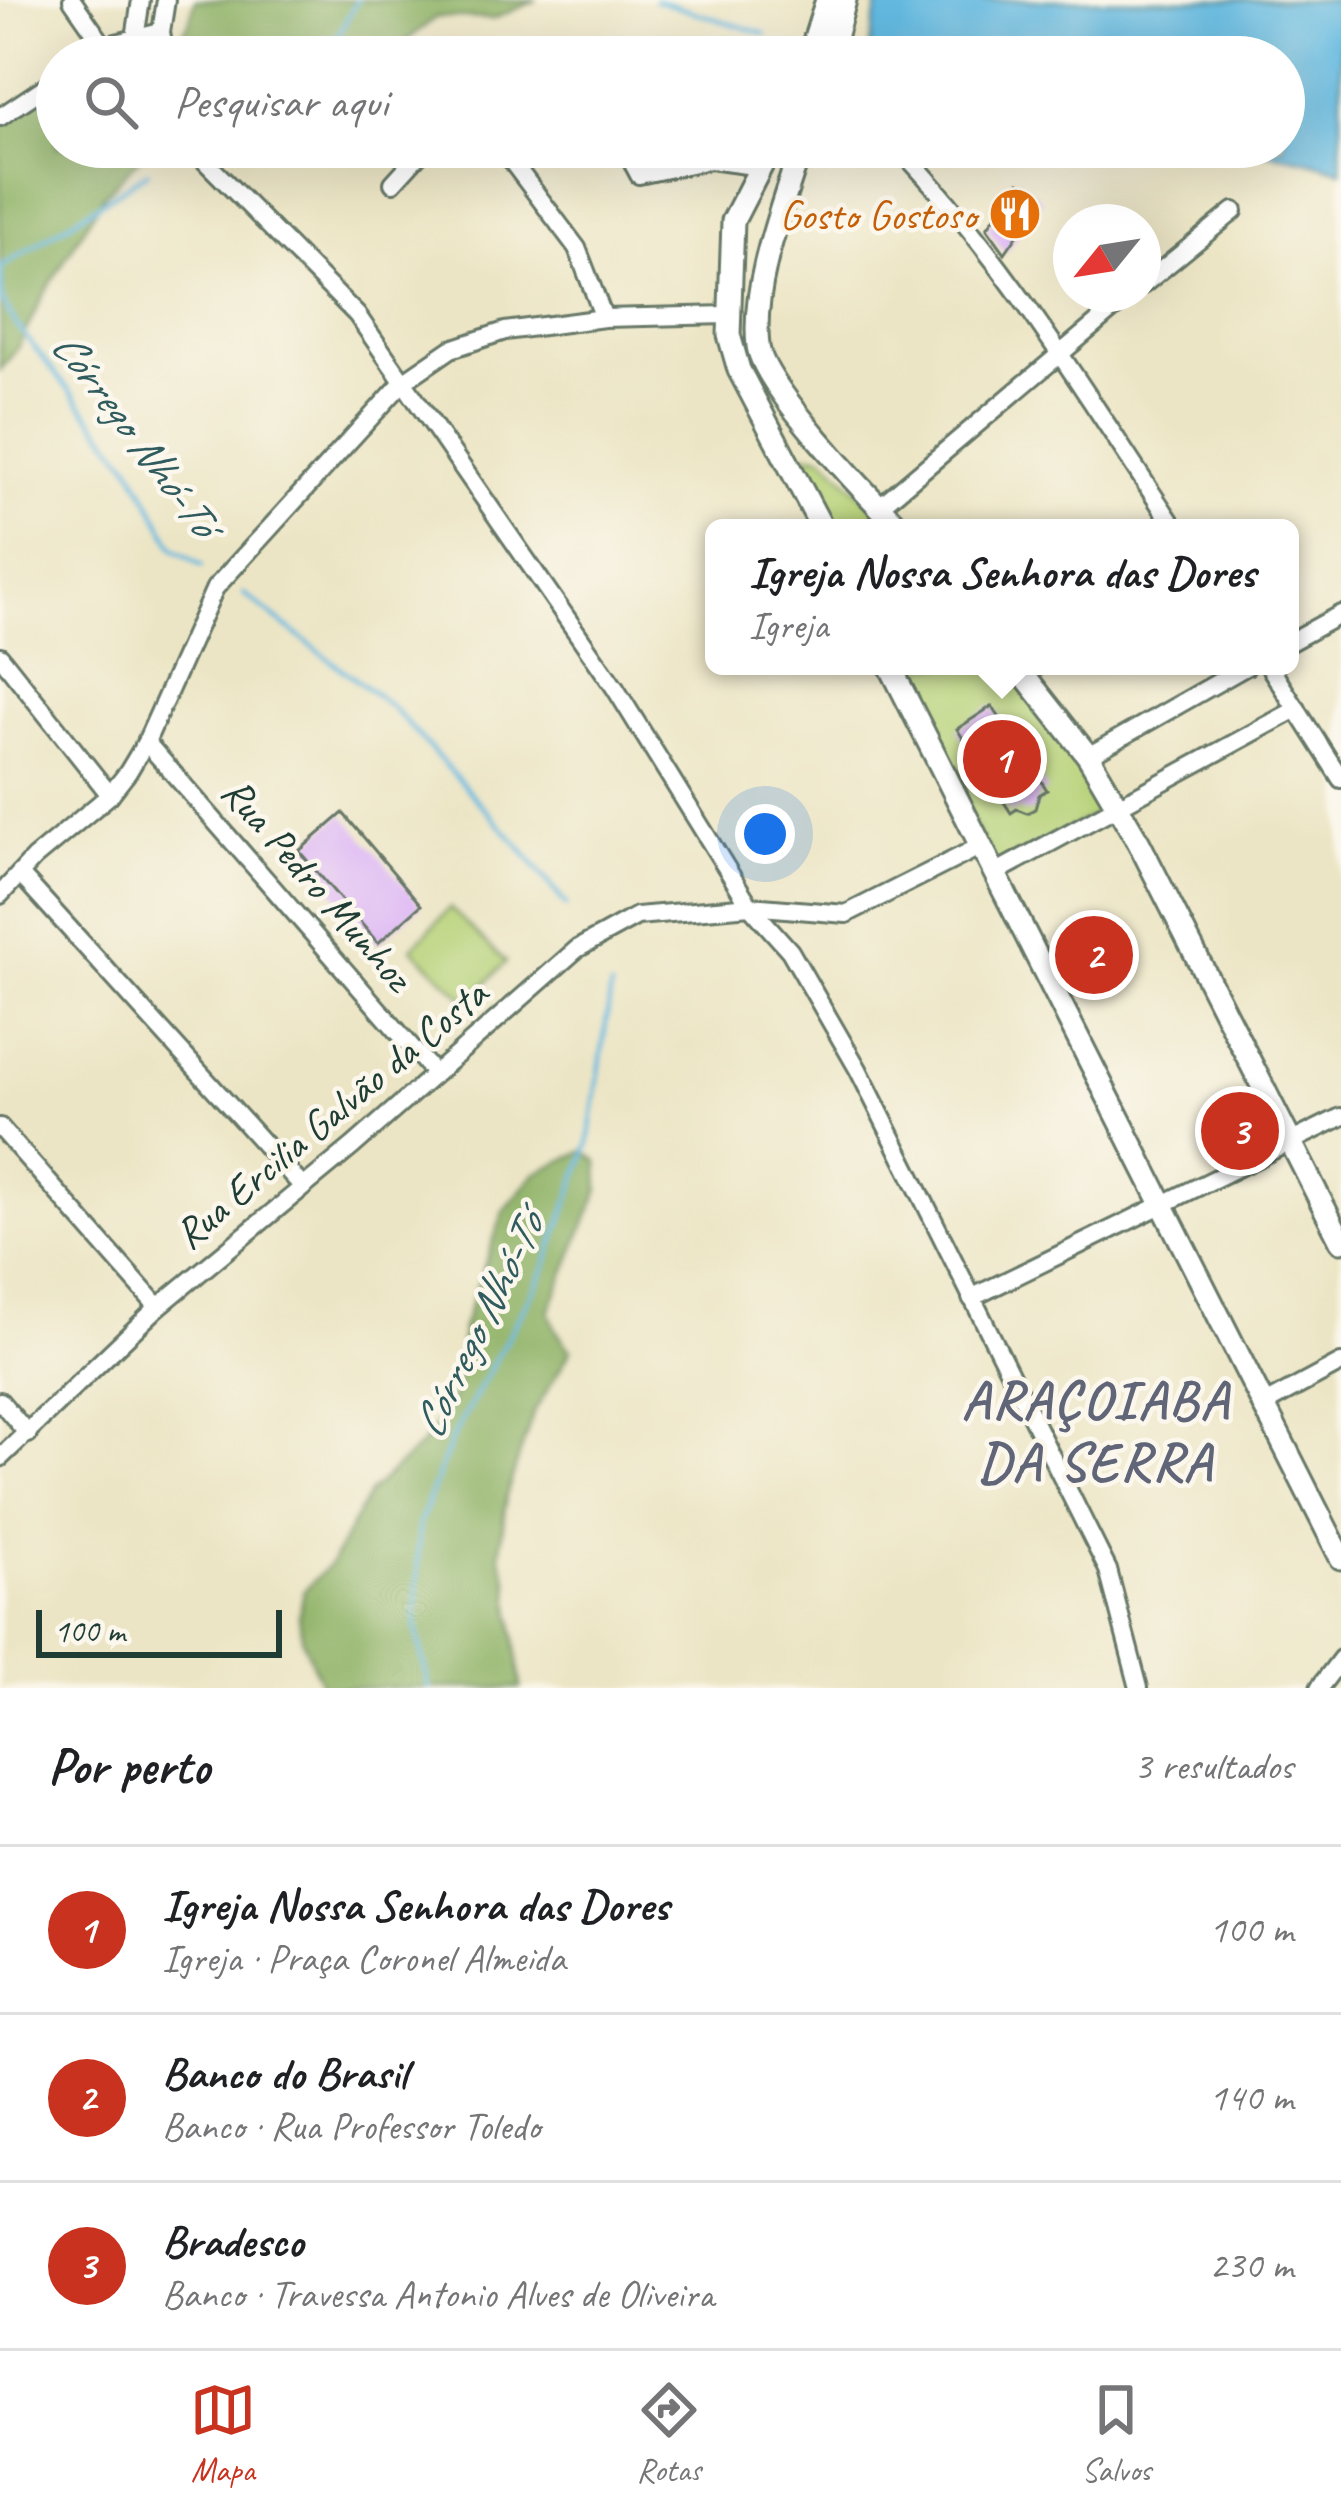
<!DOCTYPE html>
<html lang="pt">
<head>
<meta charset="utf-8">
<style>
  :root { --surface:#fff; --page:#f6f6f6; --text:#202124; --muted:#757577; --line:#e0e0e0; --accent:#c8321e }
  body { margin:0; font-family:Caveat,sans-serif; background:var(--page); color:var(--text) }
  .compass { position:absolute; left:1053px; top:204px; width:108px; height:108px; border-radius:50%; background:var(--surface); box-shadow:0 12px 48px #0002; rotate:240deg }
  .scale { position:absolute; left:36px; bottom:30px; width:246px; box-sizing:border-box; padding-left:12px; border:6px solid #1f3d34; border-top:0; font-size:33px; line-height:42px; white-space:nowrap; color:#1f3d34; -webkit-text-stroke:9px #fbf7ec; paint-order:stroke }
  .you { position:absolute; left:765px; top:834px; width:42px; height:42px; margin:-30px; border:9px solid #fff; border-radius:50%; background:#1a73e8; box-shadow:0 0 0 18px #1a73e833 }
  .badge { display:grid; place-items:center; width:78px; height:78px; border-radius:50%; background:var(--accent); color:#fff; font-size:39px; font-weight:700 }
  .pin { position:absolute; translate:-50% -50%; border:6px solid #fff; box-shadow:0 3px 12px #0006 }
  .popup { position:absolute; left:705px; top:519px; width:594px; height:156px; box-sizing:border-box; display:grid; place-content:center; border-radius:18px; background:var(--surface); filter:drop-shadow(0 3px 9px #0005); font-size:39px; white-space:nowrap; color:var(--muted) }
  .popup b { font-size:45px; color:var(--text) }
  .popup::after { content:''; position:absolute; left:50%; top:100%; margin-left:-24px; border:24px solid transparent; border-top-color:var(--surface) }
  .list { margin:0; padding:0; list-style:none }
  h2 { display:flex; justify-content:space-between; align-items:center; height:156px; margin:0; padding:0 48px; font-size:51px }
  h2 small { font-size:39px; font-weight:400; color:var(--muted) }
  .list li { display:grid; grid-template-columns:78px 1fr auto; gap:36px; align-items:center; box-sizing:border-box; height:168px; padding:0 48px; border-top:3px solid var(--line) }
  .list b { display:block; font-size:45px; white-space:nowrap }
  .list p { margin:0; font-size:39px; white-space:nowrap; color:var(--muted) }
  .list em { font-size:39px; font-style:normal; color:var(--muted) }
  .icon { flex:none; width:66px; height:66px; fill:none; stroke:currentColor; stroke-width:2; stroke-linecap:round; stroke-linejoin:round }
  .map { position:relative; flex:none; width:1341px; height:1688px; overflow:hidden }
  .search { position:absolute; background:var(--surface); box-shadow:0 12px 48px #0002; left:36px; right:36px; top:36px; height:132px; display:flex; align-items:center; gap:30px; box-sizing:border-box; padding:0 42px; border-radius:66px; color:var(--muted); font-size:45px }
  .sheet { height:660px; background:var(--surface) }
  nav { display:flex; justify-content:space-around; align-items:center; box-sizing:border-box; height:168px; border-top:3px solid var(--line); background:var(--surface); font-size:33px; color:var(--muted) }
  nav a { display:grid; justify-items:center; gap:6px }
  nav .on { color:var(--accent) }
  .map>svg:first-child { display:block }
</style>
</head>
<body>
<div class="map">
<svg width="1341" height="1688" viewBox="0 0 1341 1688">
  <rect width="100%" height="100%" fill="#fbf7ec"/>
  <filter id="ink" filterUnits="userSpaceOnUse"><feTurbulence type="fractalNoise" baseFrequency=".00833" numOctaves="2"/><feDisplacementMap in="SourceGraphic" scale="24" xChannelSelector="R" yChannelSelector="G"/><feConvolveMatrix kernelMatrix="1 2 1 2 8 2 1 2 1" color-interpolation-filters="sRGB"/></filter>
  <filter id="wash" filterUnits="userSpaceOnUse"><feTurbulence type="fractalNoise" baseFrequency=".004" numOctaves="4" result="noise"/><feDisplacementMap in="SourceGraphic" scale="48" xChannelSelector="R" yChannelSelector="G"/><feGaussianBlur stdDeviation="2.7" result="paint"/><feColorMatrix in="noise" values="0 0 0 0 0 0 0 0 0 0 0 0 0 0 0 0 0 1.4 0 .05"/><feComposite in="paint" operator="in"/></filter>
  <g filter="url(#wash)">
    <rect width="100%" height="100%" fill="#ece5c5"/>
    <!-- green -->
    <g fill="#b6d177" stroke="#6a8756" stroke-width="3">
      <polygon points="808,454 823,456 895,528 827,528 798,461"/>
      <polygon points="895,666 1013,666 1113,805 995,868"/>
      <polygon points="450,908 506,962 468,1002 412,948"/>
    </g>
    <!-- forest -->
    <g fill="#90b368" stroke="#58784e" stroke-width="3">
      <polygon points="195,0 537,0 493,19 436,17 386,57 167,57 189,23"/>
      <polygon points="57,89 57,147 150,147 104,195 43,296 17,349 0,370 0,117"/>
      <polygon points="584,1151 598,1161 599,1190 549,1311 556,1330 571,1350 533,1414 506,1496 500,1555 508,1579 521,1688 323,1688 303,1642 299,1616 304,1591 332,1562 369,1493 423,1443 450,1405 462,1366 462,1328 504,1211 536,1173"/>
    </g>
    <!-- water -->
    <path fill="#62b8df" stroke="#407a8a" stroke-width="3" d="M879 0H1341V171C1255 138 1152 150 1061 151L1050 147H1284V57H867Z"/>
    <g fill="none" stroke-linecap="round" stroke-linejoin="round">
      <!-- stream -->
      <g stroke="#62b8df" stroke-width="4.5">
        <polyline points="655,0 765,34"/>
        <polyline points="326,57 357,0"/>
        <polyline points="0,268 148,172"/>
        <polyline points="1,268 2,301 18,327 131,467 174,548 202,566"/>
        <polyline points="244,594 393,708 520,847 566,905"/>
        <polyline points="429,1688 416,1627 419,1525 452,1438 543,1273 589,1143 611,988"/>
      </g>
    </g>
    <g id="blocks">
      <!-- building -->
      <g fill="#d9aef6">
        <polygon points="1019,182 1042,199 1005,253 987,228"/>
        <polygon points="992,706 1047,790 1039,795 1035,809 1027,813 1017,809 1011,813 957,729"/>
        <polygon points="343,813 421,905 378,943 299,851"/>
        <polygon points="1107,927 1125,959 1080,982 1063,950"/>
        <polygon points="1253,1100 1271,1137 1225,1160 1207,1125"/>
      </g>
    </g>
  </g>
  <g filter="url(#ink)">
    <use href="#blocks" fill-opacity="0" stroke="#677867" stroke-width="3"/>
    <g fill="none" stroke-linecap="round" stroke-linejoin="round">
      <!-- minor casing -->
      <g stroke="#677867" stroke-width="22">
        <g id="minor">
          <polyline points="72,0 104,46"/>
          <polyline points="89,57 104,46 161,32"/>
          <polyline points="140,57 135,38 141,0"/>
          <polyline points="165,57 161,32 166,0"/>
          <polyline points="0,117 57,79"/>
          <polyline points="191,147 357,315 615,688 750,906 790,951 858,1069 1108,1570 1139,1688"/>
          <polyline points="501,147 577,248 604,318"/>
          <path d="M898 147C1006 260 1088 398 1175 528"/>
          <polyline points="631,160 639,175 710,160 761,167"/>
          <polyline points="393,183 424,149 430,147"/>
          <polyline points="1143,285 1234,211"/>
          <polyline points="879,507 1131,294"/>
          <polyline points="1290,642 1341,614"/>
          <polyline points="0,656 110,795"/>
          <polyline points="1269,666 1341,779"/>
          <polyline points="146,742 434,1073"/>
          <polyline points="1088,756 1247,666"/>
          <polyline points="20,874 302,1186"/>
          <polyline points="993,874 1297,709"/>
          <polyline points="0,895 34,858 110,795 128,772 146,742 215,588 403,382 451,349 505,331 604,318 728,315"/>
          <polyline points="0,1127 158,1307"/>
          <polyline points="971,1298 1341,1117"/>
          <polyline points="0,1401 28,1434"/>
          <polyline points="1261,1406 1341,1363"/>
          <polyline points="0,1458 158,1307 353,1146 577,949 637,916 750,906 846,914 981,846"/>
          <polyline points="1319,1688 1341,1659"/>
        </g>
      </g>
      <!-- major casing -->
      <g stroke="#677867" stroke-width="27">
        <g id="major">
          <polyline points="809,57 827,0"/>
          <polyline points="830,57 845,0"/>
          <polyline points="771,147 733,221 729,335 739,370 822,528"/>
          <path d="M801 147C783 205 751 285 758 346 763 386 868 496 900 528"/>
          <polyline points="890,666 1341,1558"/>
          <polyline points="1017,666 1088,756 1139,843 1341,1241"/>
        </g>
      </g>
      <!-- minor -->
      <use href="#minor" stroke="#fff" stroke-width="16"/>
      <!-- major -->
      <use href="#major" stroke="#fff" stroke-width="21"/>
    </g>
  </g>
  <!-- icons -->
  <defs>
    <g id="restaurant-disc" transform="scale(2.7)"><circle r="9.5" fill="#e8710a" stroke="#fbf7ec"/><path d="M-5-6h1v4h1v-4h1v4h1v-4h1v5L-1.5 .5V6h-2V.5L-5-1ZM5-6V6H3V1.5H1.5Q1.5-4 5-6Z" fill="#fff"/></g>
  </defs>
  <g fill-rule="evenodd">
    <use href="#restaurant-disc" x="1015" y="214"/>
  </g>
  <g text-anchor="middle" stroke-width="9" stroke-linejoin="round" paint-order="stroke">
    <!-- food labels -->
    <g font-size="42" fill="#c56008" stroke="#fbf7ec" text-anchor="end">
      <text x="976" y="229">Gosto Gostoso</text>
    </g>
    <!-- street labels -->
    <g font-size="42" fill="#1f3d34" stroke="#fbf7ec">
      <text transform="translate(318 883) rotate(49)" y="15">Rua Pedro Munhoz</text>
      <text transform="translate(330 1113) rotate(-40)" y="15">Rua Ercilia Galvão da Costa</text>
    </g>
    <!-- water labels -->
    <g font-size="45" font-style="italic" fill="#305c5f" stroke="#fbf7ec">
      <text transform="translate(136 432) rotate(53)" y="16">Córrego Nhó-Tó</text>
      <text transform="translate(477 1325) rotate(-64)" y="16">Córrego Nhó-Tó</text>
    </g>
    <!-- district labels -->
    <g font-size="54" font-weight="bold" letter-spacing="3" fill="#606578" stroke="#fbf7ec">
      <text x="1096" y="1418">ARAÇOIABA<tspan x="1096" dy="62">DA SERRA</tspan></text>
    </g>
  </g>
</svg>
<svg class="compass" viewBox="-18 -18 36 36"><path d="M0-13l5 13h-10z" fill="#e53935"/><path d="M0 13l5-13h-10z" fill="#757577"/></svg>
<div class="scale">100 m</div>
<div class="you"></div>
<div class="pin badge" style="left:1002px;top:759px">1</div>
<div class="popup"><b>Igreja Nossa Senhora das Dores</b>Igreja</div>
<div class="pin badge" style="left:1094px;top:955px">2</div>
<div class="pin badge" style="left:1240px;top:1131px">3</div>
<div class="search"><svg class="icon" aria-label="search" viewBox="0 0 24 24"><circle cx="10" cy="10" r="6"/><path d="M15 15l6 6"/></svg>Pesquisar aqui</div>
</div>
<section class="sheet">
<h2>Por perto<small>3 resultados</small></h2>
<ul class="list">
<li><span class="badge">1</span><div><b>Igreja Nossa Senhora das Dores</b><p>Igreja · Praça Coronel Almeida</p></div><em>100 m</em></li>
<li><span class="badge">2</span><div><b>Banco do Brasil</b><p>Banco · Rua Professor Toledo</p></div><em>140 m</em></li>
<li><span class="badge">3</span><div><b>Bradesco</b><p>Banco · Travessa Antonio Alves de Oliveira</p></div><em>230 m</em></li>
</ul>
</section>
<nav>
<a class="on"><svg class="icon" aria-label="map" viewBox="0 0 24 24"><path d="M3 6l6-2 6 2 6-2v14l-6 2-6-2-6 2zM9 4v14M15 6v14"/></svg>Mapa</a>
<a><svg class="icon" aria-label="directions" viewBox="0 0 24 24"><path d="M12 3l9 9-9 9-9-9zM9 14v-3h6M13 9l2 2-2 2"/></svg>Rotas</a>
<a><svg class="icon" aria-label="saved" viewBox="0 0 24 24"><path d="M7 4h10v16l-5-4-5 4z"/></svg>Salvos</a>
</nav>
</body>
</html>
